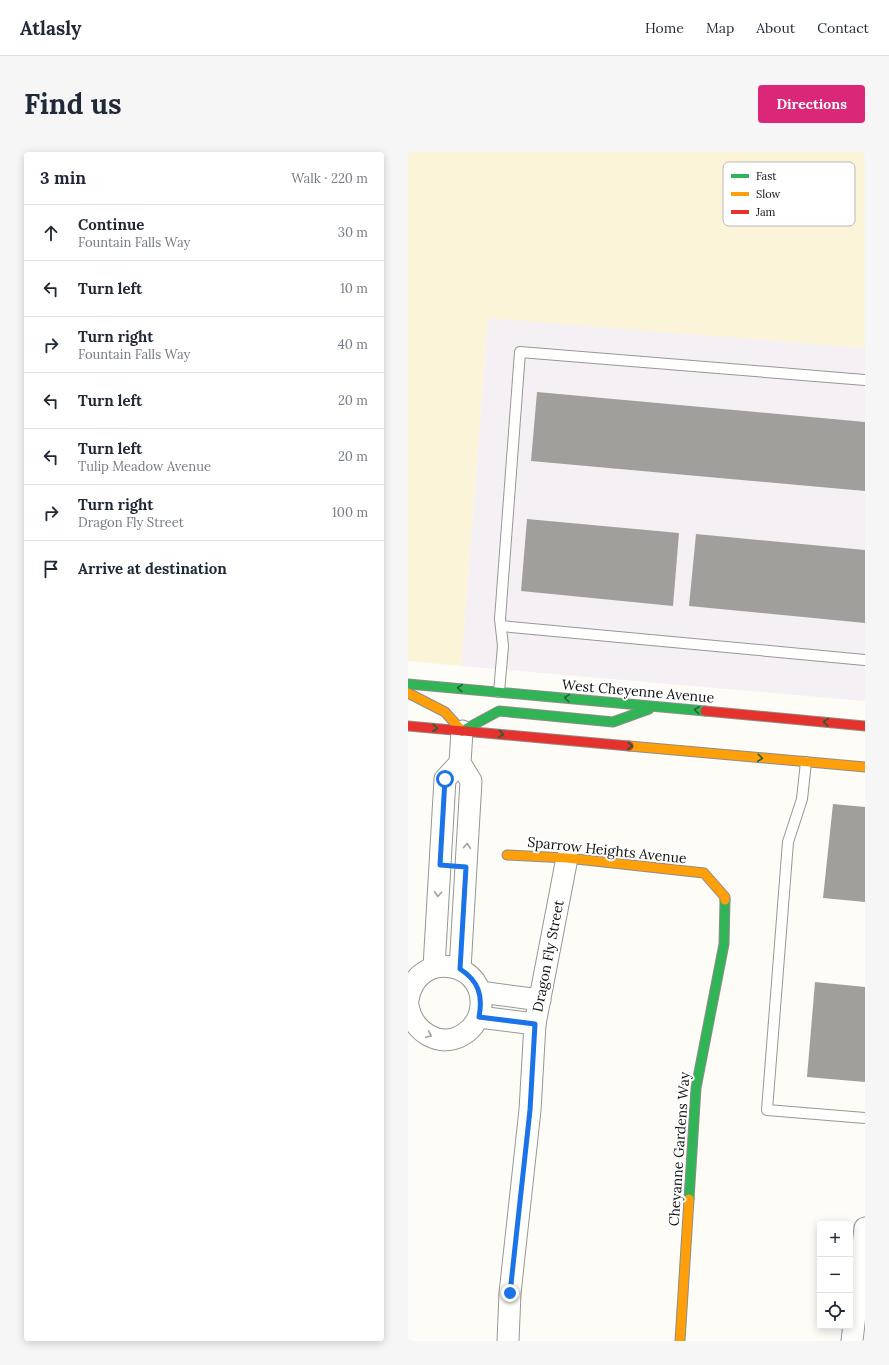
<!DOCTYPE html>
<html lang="en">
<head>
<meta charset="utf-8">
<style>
  :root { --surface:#fff; --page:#f6f6f7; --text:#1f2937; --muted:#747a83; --line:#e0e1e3; --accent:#db2777 }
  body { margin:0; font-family:Lora,serif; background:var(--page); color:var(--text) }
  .controls { position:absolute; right:12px; bottom:12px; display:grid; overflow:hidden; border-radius:4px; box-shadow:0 2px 10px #0003 }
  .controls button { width:36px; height:36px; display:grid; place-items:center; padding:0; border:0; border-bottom:1px solid var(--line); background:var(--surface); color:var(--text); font:20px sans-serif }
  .stop { position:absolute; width:12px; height:12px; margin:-9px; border:3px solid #1a73e8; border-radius:50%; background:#fff }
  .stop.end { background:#1a73e8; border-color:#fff; box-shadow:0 1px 4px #0008 }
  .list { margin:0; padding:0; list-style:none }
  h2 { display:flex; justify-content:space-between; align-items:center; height:52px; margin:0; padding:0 16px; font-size:17px }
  h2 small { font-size:13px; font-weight:400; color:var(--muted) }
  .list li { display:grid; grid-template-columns:26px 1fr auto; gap:12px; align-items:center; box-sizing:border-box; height:56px; padding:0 16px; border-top:1px solid var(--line) }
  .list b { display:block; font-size:15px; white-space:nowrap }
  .list p { margin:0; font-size:13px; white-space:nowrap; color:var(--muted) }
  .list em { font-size:13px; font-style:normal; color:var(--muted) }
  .icon { flex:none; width:22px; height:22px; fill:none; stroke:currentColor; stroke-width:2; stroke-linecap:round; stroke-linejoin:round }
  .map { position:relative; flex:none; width:457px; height:1189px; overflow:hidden; border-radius:4px }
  header { display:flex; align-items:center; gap:24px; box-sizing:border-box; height:56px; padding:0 20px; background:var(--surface); border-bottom:1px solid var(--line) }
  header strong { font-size:19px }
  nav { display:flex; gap:22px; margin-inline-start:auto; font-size:14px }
  .intro { display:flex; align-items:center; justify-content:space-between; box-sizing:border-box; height:96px; padding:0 24px }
  h1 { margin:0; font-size:28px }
  .button { padding:10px 18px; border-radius:4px; background:var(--accent); color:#fff; font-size:14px; font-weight:700 }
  main { display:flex; gap:24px; padding:0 24px }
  aside { flex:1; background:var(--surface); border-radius:4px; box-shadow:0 2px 10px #0003 }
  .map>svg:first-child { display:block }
</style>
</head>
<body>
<header>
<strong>Atlasly</strong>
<nav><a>Home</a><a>Map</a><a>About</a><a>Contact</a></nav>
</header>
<div class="intro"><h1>Find us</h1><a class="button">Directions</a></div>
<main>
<aside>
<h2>3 min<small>Walk · 220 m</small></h2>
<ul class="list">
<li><svg class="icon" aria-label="ahead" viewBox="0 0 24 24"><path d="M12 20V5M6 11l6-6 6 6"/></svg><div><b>Continue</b><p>Fountain Falls Way</p></div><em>30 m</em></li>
<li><svg class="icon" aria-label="left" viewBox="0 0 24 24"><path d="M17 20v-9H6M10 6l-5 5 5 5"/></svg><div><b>Turn left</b></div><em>10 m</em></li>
<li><svg class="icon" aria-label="right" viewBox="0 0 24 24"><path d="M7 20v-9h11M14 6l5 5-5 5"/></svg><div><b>Turn right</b><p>Fountain Falls Way</p></div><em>40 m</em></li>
<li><svg class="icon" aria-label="left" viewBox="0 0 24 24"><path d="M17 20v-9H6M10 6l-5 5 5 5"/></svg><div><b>Turn left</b></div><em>20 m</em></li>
<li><svg class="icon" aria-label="left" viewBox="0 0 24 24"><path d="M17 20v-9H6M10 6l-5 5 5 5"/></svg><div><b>Turn left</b><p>Tulip Meadow Avenue</p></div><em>20 m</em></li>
<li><svg class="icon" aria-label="right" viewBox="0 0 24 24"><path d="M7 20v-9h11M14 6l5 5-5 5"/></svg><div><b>Turn right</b><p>Dragon Fly Street</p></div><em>100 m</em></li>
<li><svg class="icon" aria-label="arrive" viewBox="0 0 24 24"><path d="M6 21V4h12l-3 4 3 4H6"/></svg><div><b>Arrive at destination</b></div></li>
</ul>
</aside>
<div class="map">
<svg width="457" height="1189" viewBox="0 0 457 1189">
  <rect width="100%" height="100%" fill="#fdfcf7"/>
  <!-- industrial -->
  <polygon fill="#f5f0f3" points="80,165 457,196 457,549 53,514"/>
  <!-- sand -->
  <polygon fill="#fcf4d9" points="0,0 457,0 457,196 80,166 53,514 0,509"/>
  <!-- building -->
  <g fill="#a19f9c">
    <polygon points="129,240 457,270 457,339 123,309"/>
    <polygon points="119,367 271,381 265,454 113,439"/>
    <polygon points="288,382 457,398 457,471 281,454"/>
    <polygon points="425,652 457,655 457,750 415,746"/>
    <polygon points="407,830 457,835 457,930 399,925"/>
  </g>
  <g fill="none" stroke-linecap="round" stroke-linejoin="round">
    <!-- lane casing -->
    <g stroke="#979795" stroke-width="12">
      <g id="lane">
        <polyline points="93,474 457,508"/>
        <polyline points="91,540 95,494 92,467 112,200 457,228"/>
        <polyline points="398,610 394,647 380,690 359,958 457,966"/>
      </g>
    </g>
    <!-- street casing -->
    <g stroke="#979795" stroke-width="23">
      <g id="street">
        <polyline points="26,815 37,627 52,611"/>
        <polyline points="52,817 63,629 52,611 54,579"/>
        <polyline points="72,840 132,848"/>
        <path d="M0 848C8 795 83 809 72 860 70 868 64 877 56 882 32 898 4 879 0 853"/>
        <polyline points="71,865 127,872"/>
        <polyline points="100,1189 102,1141 122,958 127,872 159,706"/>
        <polyline points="444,1189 457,1076"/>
      </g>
    </g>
    <!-- fast casing -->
    <g stroke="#8e8d8b" stroke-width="11">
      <g id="fast">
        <polyline points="0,532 297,559"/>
        <polyline points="54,579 91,559 205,570 241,557"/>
        <polyline points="281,1047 288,936 316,792 317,748"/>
      </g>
    </g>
    <!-- slow casing -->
    <g stroke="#8e8d8b" stroke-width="11">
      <g id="slow">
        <polyline points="0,541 37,560 54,579"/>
        <polyline points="221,594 457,615"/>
        <polyline points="99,703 159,706 296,721 317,745 317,748"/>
        <polyline points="272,1189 281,1047"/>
      </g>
    </g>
    <!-- jam casing -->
    <g stroke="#8e8d8b" stroke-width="11">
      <g id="jam">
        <polyline points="297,559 457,574"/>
        <polyline points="0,574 221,594"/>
      </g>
    </g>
    <!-- lane -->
    <use href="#lane" stroke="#fffffe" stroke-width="10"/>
    <!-- street -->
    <use href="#street" stroke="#fffffe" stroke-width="21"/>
    <!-- fast -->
    <use href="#fast" stroke="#30b455" stroke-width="9"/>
    <!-- slow -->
    <use href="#slow" stroke="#ff9f0a" stroke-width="9"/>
    <!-- jam -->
    <use href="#jam" stroke="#e5322d" stroke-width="9"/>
  </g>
  <!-- one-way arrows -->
  <defs><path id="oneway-chevron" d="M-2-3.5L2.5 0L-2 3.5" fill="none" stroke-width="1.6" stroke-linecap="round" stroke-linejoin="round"/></defs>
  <g stroke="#206233">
    <use href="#oneway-chevron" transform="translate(52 536) rotate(-175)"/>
    <use href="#oneway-chevron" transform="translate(159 546) rotate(-175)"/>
    <use href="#oneway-chevron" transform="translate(289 558) rotate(-175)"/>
    <use href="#oneway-chevron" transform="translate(418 570) rotate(-175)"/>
    <use href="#oneway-chevron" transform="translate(27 576) rotate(5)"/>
    <use href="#oneway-chevron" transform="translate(93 582) rotate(5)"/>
    <use href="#oneway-chevron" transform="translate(222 594) rotate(5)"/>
    <use href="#oneway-chevron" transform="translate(352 606) rotate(5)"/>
  </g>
  <g stroke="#a0a09f">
    <use href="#oneway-chevron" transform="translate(59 694) rotate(-86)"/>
    <use href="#oneway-chevron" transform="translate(30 742) rotate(93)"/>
    <use href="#oneway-chevron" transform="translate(21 883) rotate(25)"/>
  </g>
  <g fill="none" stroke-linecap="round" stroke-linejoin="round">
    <!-- route -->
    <path stroke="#1a73e8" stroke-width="5" d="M37 627 32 713 58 715 52 817C71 829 75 844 71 865L127 872 122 958 102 1141"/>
  </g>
  <g text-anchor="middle" stroke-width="4" stroke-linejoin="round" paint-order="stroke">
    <!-- street labels -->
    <g font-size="14" fill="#111" stroke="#fff">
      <text transform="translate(230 539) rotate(5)" y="5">West Cheyenne Avenue</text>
      <text transform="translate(199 698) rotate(6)" y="5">Sparrow Heights Avenue</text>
      <text transform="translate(140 804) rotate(-79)" y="5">Dragon Fly Street</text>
      <text transform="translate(271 997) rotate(-86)" y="5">Cheyanne Gardens Way</text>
    </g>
  </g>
  <!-- legend -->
  <rect x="315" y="10" width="132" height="64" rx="6" fill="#fff" stroke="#b8b8b8" stroke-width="1"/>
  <rect x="323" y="22" width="18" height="4" fill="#30b455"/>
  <rect x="323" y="40" width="18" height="4" fill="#ff9f0a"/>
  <rect x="323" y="58" width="18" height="4" fill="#e5322d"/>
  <g font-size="11" fill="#111">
    <text x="348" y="28">Fast</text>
    <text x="348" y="46">Slow</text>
    <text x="348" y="64">Jam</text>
  </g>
</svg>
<div class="controls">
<button>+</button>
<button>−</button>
<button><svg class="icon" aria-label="locate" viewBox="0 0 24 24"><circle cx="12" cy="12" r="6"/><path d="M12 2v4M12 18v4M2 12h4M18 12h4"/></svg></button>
</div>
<div class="stop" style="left:37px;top:627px"></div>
<div class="stop end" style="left:102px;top:1141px"></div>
</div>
</main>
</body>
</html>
